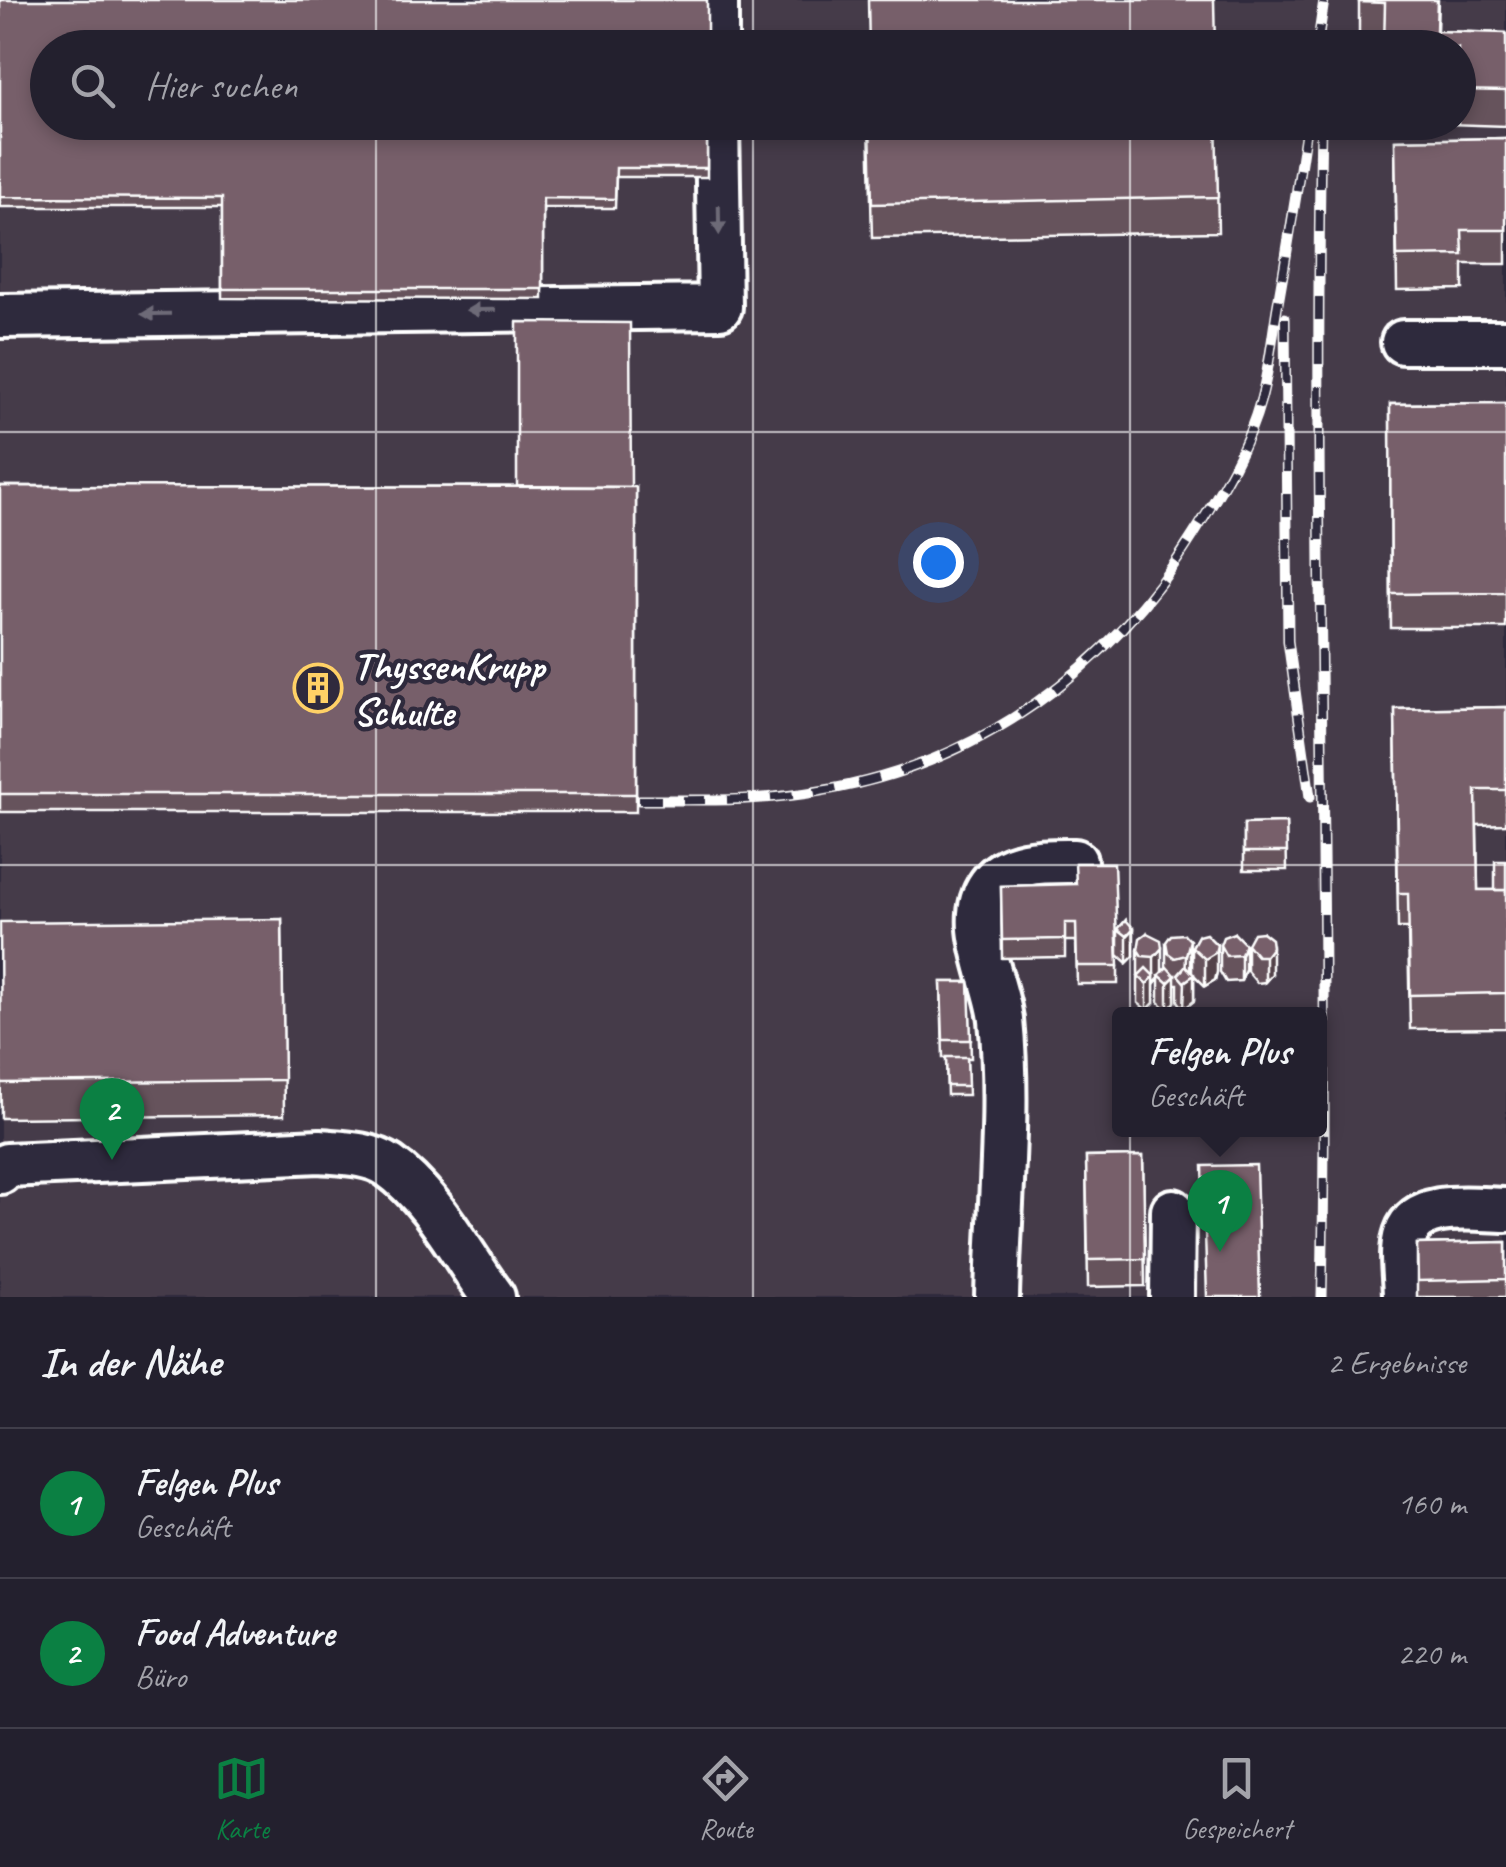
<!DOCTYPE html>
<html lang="de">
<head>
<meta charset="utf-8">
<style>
  :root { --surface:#23202e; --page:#2b2836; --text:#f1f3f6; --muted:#a3a3aa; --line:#403e4a; --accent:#0b8043 }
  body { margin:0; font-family:Caveat,sans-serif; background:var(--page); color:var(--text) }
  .you { position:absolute; left:938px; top:562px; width:35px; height:35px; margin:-25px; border:8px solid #fff; border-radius:50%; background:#1a73e8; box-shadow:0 0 0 15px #1a73e833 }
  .badge { display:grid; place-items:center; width:65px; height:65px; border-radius:50%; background:var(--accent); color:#fff; font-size:32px; font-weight:700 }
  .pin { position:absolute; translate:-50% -82px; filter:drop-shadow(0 2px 5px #0008) }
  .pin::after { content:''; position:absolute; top:52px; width:35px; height:30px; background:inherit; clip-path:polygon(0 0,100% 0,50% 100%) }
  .popup { position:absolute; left:1112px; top:1007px; width:215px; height:130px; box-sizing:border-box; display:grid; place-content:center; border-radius:10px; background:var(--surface); filter:drop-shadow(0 2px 8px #0005); font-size:32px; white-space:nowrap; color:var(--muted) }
  .popup b { font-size:38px; color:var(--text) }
  .popup::after { content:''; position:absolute; left:50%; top:100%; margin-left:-20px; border:20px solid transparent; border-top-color:var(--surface) }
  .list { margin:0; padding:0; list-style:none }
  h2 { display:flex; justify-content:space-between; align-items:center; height:130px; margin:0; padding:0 40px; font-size:42px }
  h2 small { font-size:32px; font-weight:400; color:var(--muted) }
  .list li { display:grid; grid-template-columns:65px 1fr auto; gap:30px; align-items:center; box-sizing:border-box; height:150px; padding:0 40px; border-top:2px solid var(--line) }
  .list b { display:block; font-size:38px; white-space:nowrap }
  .list p { margin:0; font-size:32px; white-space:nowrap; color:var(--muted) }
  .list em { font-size:32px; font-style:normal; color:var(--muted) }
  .icon { flex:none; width:55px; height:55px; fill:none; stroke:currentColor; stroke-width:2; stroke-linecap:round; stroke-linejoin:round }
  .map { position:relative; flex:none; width:1506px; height:1297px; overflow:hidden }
  .search { position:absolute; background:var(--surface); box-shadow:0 5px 15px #0003; left:30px; right:30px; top:30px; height:110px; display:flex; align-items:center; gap:25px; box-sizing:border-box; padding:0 35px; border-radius:55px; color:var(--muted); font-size:38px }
  .sheet { height:430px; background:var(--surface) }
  nav { display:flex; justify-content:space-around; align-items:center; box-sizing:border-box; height:140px; border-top:2px solid var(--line); background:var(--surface); font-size:28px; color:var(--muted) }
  nav a { display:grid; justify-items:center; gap:5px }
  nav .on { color:var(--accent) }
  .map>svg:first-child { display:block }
</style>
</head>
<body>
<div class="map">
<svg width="1506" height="1297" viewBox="0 0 1506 1297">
  <rect width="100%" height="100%" fill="#2f2a3d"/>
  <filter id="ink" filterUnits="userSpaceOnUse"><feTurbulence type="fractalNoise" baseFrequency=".01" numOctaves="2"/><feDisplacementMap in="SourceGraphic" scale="20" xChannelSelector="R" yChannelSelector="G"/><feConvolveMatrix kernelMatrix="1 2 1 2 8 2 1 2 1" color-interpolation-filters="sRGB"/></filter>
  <g filter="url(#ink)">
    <!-- built -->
    <path fill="#453a4a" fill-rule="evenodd" d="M0 0H1506V1297H0ZM48 48H1458V122H48ZM1120 1014H1320V1130H1120Z"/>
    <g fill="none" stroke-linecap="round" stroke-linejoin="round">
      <!-- minor casing -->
      <g stroke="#fff" stroke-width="50">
        <g id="minor">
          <polyline points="716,0 716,48"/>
          <polyline points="0,316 720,307 717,122"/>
          <polyline points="1403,342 1506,342"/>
          <path d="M0 1172 7 1165 320 1151C342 1153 370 1153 389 1166 432 1196 462 1255 493 1297"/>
          <path d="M997 1297C999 1206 1010 1111 1001 1020 997 980 963 923 990 885 1008 859 1047 861 1075 861"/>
          <polyline points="1172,1297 1173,1211"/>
          <path d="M1405 1297C1405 1279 1400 1251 1406 1234 1418 1199 1477 1210 1506 1210"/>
        </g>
      </g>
      <!-- minor -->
      <use href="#minor" stroke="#2f2a3d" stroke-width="42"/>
      <!-- rail casing -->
      <g stroke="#fff" stroke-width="11">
        <g id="rail">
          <polyline points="1317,48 1324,0"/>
          <path d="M1321 122C1313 514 1330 906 1322 1297"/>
          <polyline points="1285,318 1288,641 1310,797"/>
          <path d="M639 800C699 800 760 802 820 791 979 765 1111 669 1194 534 1221 491 1248 447 1261 399 1269 370 1272 339 1277 309 1288 247 1298 185 1307 122"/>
        </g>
      </g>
      <!-- rail -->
      <use href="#rail" stroke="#2f2a3d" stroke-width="8" stroke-dasharray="22" stroke-linecap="butt"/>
    </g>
    <!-- wall -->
    <g fill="#66525b" stroke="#fff" stroke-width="2.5">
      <polygon points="0,0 707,122 707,177 616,177 615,208 543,208 543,299 222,298 222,207 0,207"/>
      <polygon points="1359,0 1438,0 1437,31 1506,33 1506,126 1388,122 1458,122 1458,48 1384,37 1359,36"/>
      <polygon points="869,122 1216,122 1218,232 872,238"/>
      <polygon points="1506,138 1506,264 1463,264 1463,289 1397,290 1395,140"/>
      <polygon points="1506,403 1506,628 1391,628 1390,404"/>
      <polygon points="0,486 636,487 636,812 0,812"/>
      <polygon points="1506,707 1506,824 1477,825 1478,890 1495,890 1506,861 1506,1028 1410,1029 1408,928 1398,928 1395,709"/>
      <polygon points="1286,823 1287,870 1244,870 1244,824"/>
      <polygon points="1075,884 1118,966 1118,984 1077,984 1076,941 1065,941 1065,957 1002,958 1001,886"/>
      <polygon points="282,919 284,1115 1,1118 0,1013"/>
      <polygon points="1126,920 1134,956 1127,963 1118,955 1118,929"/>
      <polygon points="1262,932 1272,974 1265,982 1257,983 1247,971 1247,944"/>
      <polygon points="1147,933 1162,972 1166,967 1166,942 1184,934 1189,969 1192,973 1192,947 1198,936 1217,972 1215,980 1205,986 1194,975 1194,1001 1184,1009 1178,1001 1178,984 1175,984 1175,1002 1168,1010 1159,1002 1159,978 1154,984 1154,1003 1147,1010 1138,1003 1138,950"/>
      <polygon points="1234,933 1245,970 1241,981 1226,982 1220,972 1220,945"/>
      <polygon points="941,982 969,982 971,1058 967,1058 968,1095 947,1095 946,1058 943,1058"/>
      <polygon points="1143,1156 1145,1286 1088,1287 1086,1157"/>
      <polygon points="1506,1242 1506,1297 1417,1297 1417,1244"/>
    </g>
    <!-- shaded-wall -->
    <g fill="#53424a" stroke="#fff" stroke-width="2.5">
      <polygon points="1134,929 1134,956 1127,963 1127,936"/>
      <polygon points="1190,940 1190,967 1187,980 1194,975 1194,1001 1184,1009 1186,955"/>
      <polygon points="1245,944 1245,970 1241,981 1241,955"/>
      <polygon points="1217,945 1217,972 1215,980 1205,986 1205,959"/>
      <polygon points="1272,947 1272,974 1265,982 1265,956"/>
      <polygon points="1162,948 1162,975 1159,975 1159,978 1154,984 1154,957"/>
      <polygon points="1154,976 1154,1003 1147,1010 1147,984"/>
      <polygon points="1175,976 1175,1002 1168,1010 1168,983"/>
    </g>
    <!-- building -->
    <g fill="#775f6a" stroke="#fff" stroke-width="2.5">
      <polygon points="0,0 707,0 707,48 48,48 48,122 707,122 707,168 616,168 615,199 543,198 543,289 222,289 222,198 0,197"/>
      <polygon points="868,0 1214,0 1215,48 869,48"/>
      <polygon points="1359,0 1437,0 1436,31 1506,33 1506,91 1458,90 1458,48 1384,48 1385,3 1359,2"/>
      <polygon points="870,122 1216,122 1218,197 872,204"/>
      <polygon points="1506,138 1506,230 1462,230 1463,255 1397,256 1395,140"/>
      <polygon points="517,322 630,323 631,487 517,486"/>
      <polygon points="1506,403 1506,593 1391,594 1390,404"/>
      <polygon points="0,486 636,487 636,794 0,794"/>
      <polygon points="1506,707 1506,790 1476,790 1478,890 1506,890 1506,993 1410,995 1408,893 1398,893 1395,709"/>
      <polygon points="1286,823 1287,852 1244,852 1244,824"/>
      <rect x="1495" y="861" width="11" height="29"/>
      <polygon points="1075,863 1114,863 1118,966 1077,966 1076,923 1065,923 1065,939 1002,940 1001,886 1076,884"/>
      <polygon points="282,919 284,1080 1,1083 0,922"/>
      <polygon points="1126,920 1134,929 1127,936 1118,929"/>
      <polygon points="1262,932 1271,939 1272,947 1265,956 1257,956 1247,944 1253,933"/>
      <polygon points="1147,933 1161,940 1162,948 1154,957 1142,956 1138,950 1140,938"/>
      <polygon points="1234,933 1245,944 1241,955 1226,956 1220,945 1223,937"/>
      <polygon points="1184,934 1190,940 1186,955 1175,958 1168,953 1166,942 1171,935"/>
      <polygon points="1206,934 1217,945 1215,953 1205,959 1192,947 1198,936"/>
      <polygon points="1186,966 1194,975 1184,982 1178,975"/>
      <polygon points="1167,967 1175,976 1168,983 1159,975"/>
      <polygon points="1146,968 1154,976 1147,984 1138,976"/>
      <polygon points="941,982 969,982 971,1040 943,1040"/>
      <polygon points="946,1057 967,1057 968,1086 947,1086"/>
      <polygon points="1143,1156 1145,1259 1088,1260 1086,1157"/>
      <polygon points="1256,1165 1260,1297 1207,1297 1203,1166"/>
      <polygon points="1506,1242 1506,1279 1418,1281 1417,1244"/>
    </g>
    <!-- one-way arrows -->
    <defs><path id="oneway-solid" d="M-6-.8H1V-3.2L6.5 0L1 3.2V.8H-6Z" transform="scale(2.5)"/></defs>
    <g fill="#6d6a77">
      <use href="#oneway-solid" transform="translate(719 220) rotate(89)"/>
      <use href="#oneway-solid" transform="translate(481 310) rotate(179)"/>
      <use href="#oneway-solid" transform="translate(156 314) rotate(179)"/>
    </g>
  </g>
  <!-- grid -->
  <path fill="none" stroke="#fff" stroke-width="2.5" stroke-opacity="0.55" d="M376 0V48M753 0V48M1130 0V48M376 122V1297M753 122V1297M1130 122V1297M0 432H1506M0 865H1506"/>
  <!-- icons -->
  <defs>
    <g id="building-ring" transform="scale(2.5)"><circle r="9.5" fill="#2f2a3d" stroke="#ffd166" stroke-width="1.5"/><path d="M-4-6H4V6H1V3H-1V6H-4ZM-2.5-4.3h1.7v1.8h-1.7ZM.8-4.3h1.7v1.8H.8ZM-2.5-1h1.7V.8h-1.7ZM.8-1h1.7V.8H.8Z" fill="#ffd166"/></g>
  </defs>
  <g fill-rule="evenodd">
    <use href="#building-ring" x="318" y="688"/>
  </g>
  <g text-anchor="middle" stroke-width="9" stroke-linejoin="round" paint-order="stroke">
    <!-- poi labels -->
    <g font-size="40" font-weight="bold" fill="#fff" stroke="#2f2a3d" text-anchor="start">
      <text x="353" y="679">ThyssenKrupp<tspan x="353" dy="46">Schulte</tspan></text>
    </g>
  </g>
</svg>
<div class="you"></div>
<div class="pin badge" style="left:1220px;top:1252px">1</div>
<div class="popup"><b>Felgen Plus</b>Geschäft</div>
<div class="pin badge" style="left:112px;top:1160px">2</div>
<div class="search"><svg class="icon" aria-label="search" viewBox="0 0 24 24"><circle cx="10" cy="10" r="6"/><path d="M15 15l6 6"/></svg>Hier suchen</div>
</div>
<section class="sheet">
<h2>In der Nähe<small>2 Ergebnisse</small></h2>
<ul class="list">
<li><span class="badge">1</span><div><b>Felgen Plus</b><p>Geschäft</p></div><em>160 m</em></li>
<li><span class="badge">2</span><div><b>Food Adventure</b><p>Büro</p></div><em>220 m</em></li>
</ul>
</section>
<nav>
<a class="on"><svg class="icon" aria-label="map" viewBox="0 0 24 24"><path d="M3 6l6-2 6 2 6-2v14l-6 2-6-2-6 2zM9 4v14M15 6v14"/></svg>Karte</a>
<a><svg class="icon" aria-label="directions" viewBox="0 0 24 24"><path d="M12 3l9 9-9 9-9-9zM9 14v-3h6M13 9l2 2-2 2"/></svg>Route</a>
<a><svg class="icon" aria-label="saved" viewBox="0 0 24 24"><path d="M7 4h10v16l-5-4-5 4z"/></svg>Gespeichert</a>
</nav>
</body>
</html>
